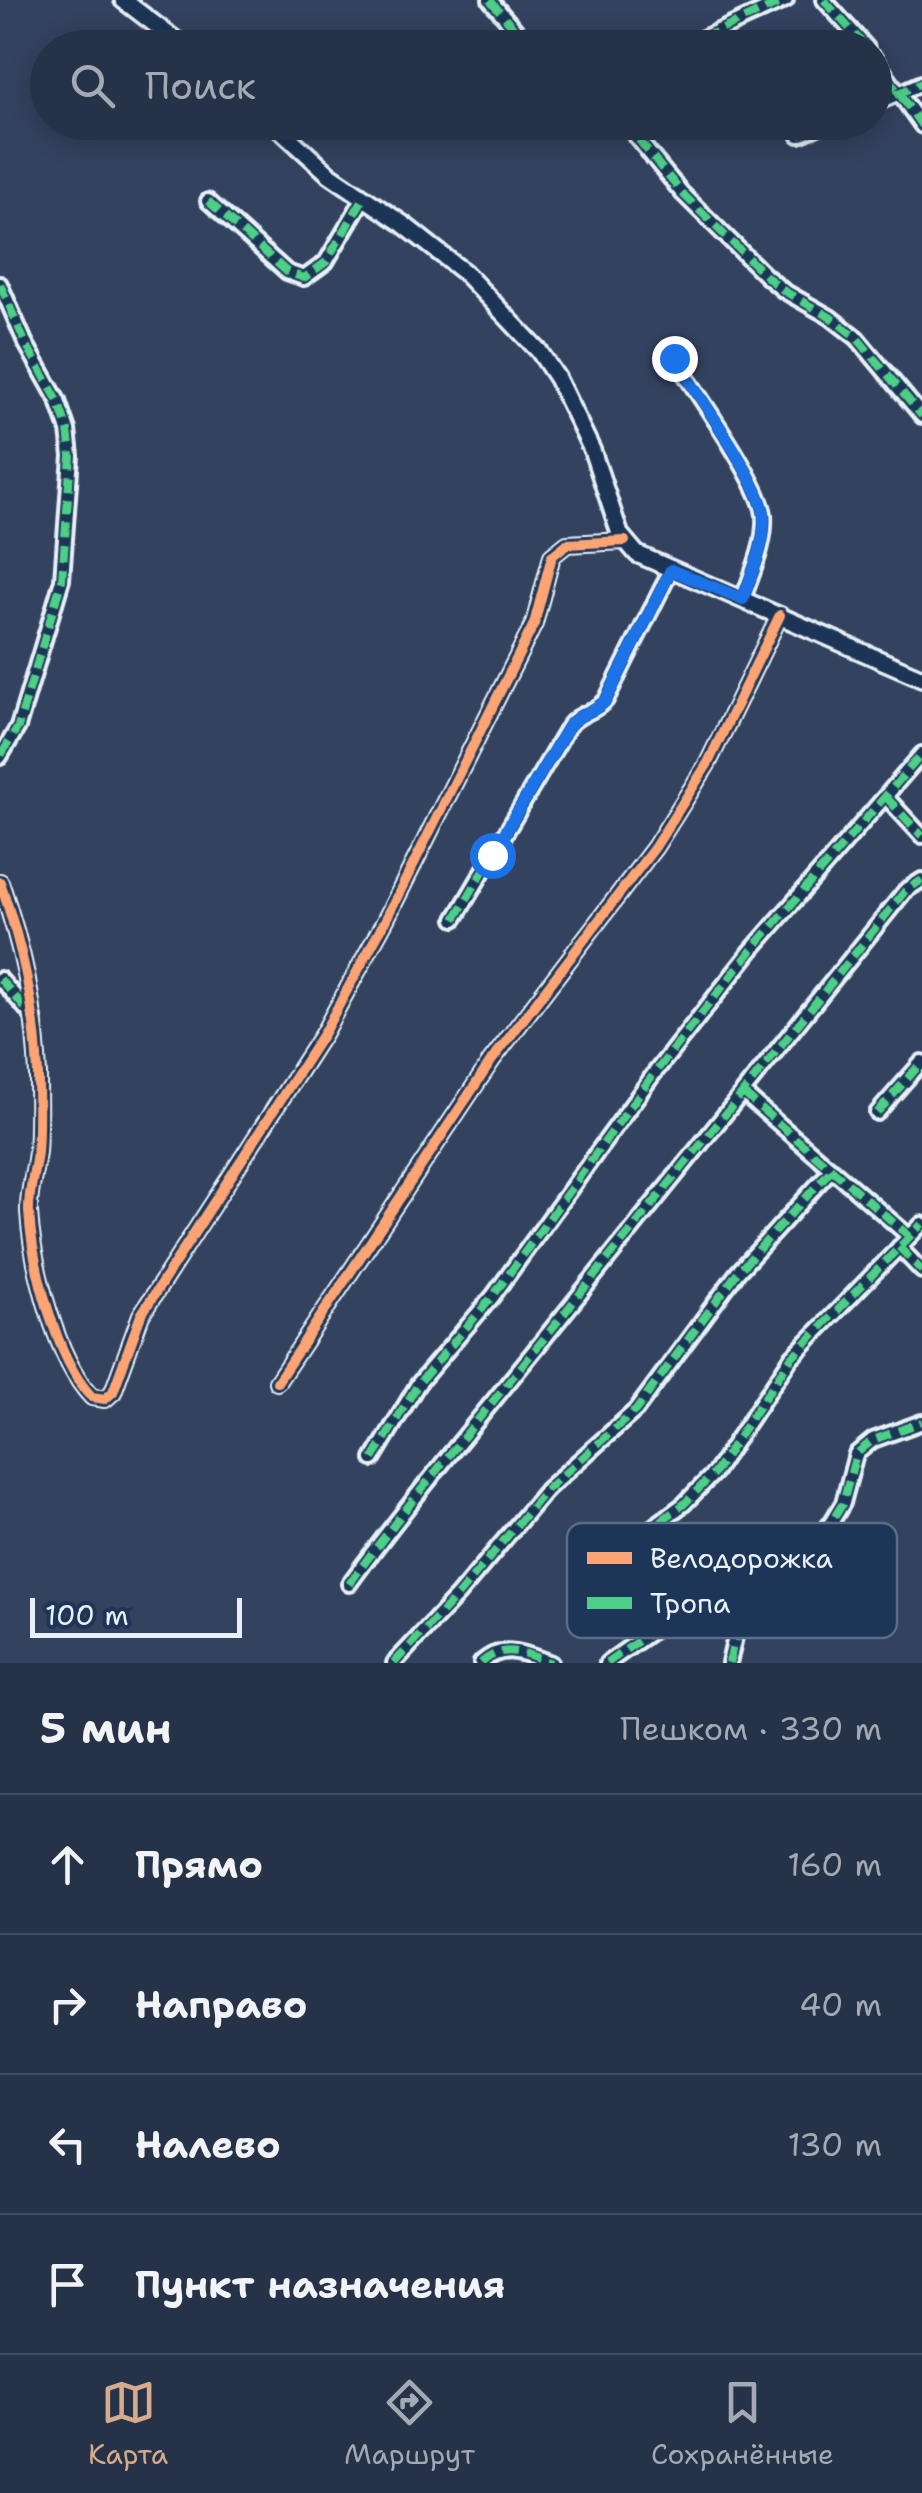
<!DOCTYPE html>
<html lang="ru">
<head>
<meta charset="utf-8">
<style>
  :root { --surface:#263247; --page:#323e52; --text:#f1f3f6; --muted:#a4aab4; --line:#424d60; --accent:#d6ab8b }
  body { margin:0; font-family:"Shantell Sans",sans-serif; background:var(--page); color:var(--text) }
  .scale { position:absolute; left:30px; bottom:25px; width:212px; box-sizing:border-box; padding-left:10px; border:5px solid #e8f1f8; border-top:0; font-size:28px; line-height:35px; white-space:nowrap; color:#e8f1f8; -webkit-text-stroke:8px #1d3557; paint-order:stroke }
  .stop { position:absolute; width:30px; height:30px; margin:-22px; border:8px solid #1a73e8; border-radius:50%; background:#fff }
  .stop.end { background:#1a73e8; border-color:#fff; box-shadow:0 2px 10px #0008 }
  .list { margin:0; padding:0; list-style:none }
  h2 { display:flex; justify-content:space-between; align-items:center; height:130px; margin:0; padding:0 40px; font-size:42px }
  h2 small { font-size:32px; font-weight:400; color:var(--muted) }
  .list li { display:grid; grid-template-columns:65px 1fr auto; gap:30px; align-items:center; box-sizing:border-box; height:140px; padding:0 40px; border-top:2px solid var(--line) }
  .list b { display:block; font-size:38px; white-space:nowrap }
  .list em { font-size:32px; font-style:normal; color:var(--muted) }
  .icon { flex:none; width:55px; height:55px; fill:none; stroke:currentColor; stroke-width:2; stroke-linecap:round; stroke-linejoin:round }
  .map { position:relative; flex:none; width:922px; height:1663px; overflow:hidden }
  .search { position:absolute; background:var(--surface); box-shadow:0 5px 25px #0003; left:30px; right:30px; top:30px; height:110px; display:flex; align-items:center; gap:25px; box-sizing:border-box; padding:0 35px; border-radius:55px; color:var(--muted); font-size:38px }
  .sheet { height:690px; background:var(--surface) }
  nav { display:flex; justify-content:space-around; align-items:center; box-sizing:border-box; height:140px; border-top:2px solid var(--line); background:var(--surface); font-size:28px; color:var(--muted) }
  nav a { display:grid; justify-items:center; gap:5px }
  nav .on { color:var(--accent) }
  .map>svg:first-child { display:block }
</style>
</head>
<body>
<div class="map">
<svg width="922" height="1663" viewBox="0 0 922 1663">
  <rect width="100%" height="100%" fill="#33425f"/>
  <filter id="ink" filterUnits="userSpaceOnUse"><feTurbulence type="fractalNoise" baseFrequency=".01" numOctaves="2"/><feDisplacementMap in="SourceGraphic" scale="20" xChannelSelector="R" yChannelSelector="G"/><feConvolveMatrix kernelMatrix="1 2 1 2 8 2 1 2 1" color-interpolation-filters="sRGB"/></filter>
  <g filter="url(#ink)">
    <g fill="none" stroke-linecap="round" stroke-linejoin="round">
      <!-- minor casing -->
      <g stroke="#e8f1f8" stroke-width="20">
        <g id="minor">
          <polyline points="490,0 531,48"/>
          <polyline points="824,0 867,48"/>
          <polyline points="681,48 786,0"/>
          <polyline points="874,58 922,126"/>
          <polyline points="874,104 922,83"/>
          <polyline points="624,122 682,193 766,276 784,291 830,317 857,338 922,416"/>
          <polyline points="799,135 829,122"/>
          <polyline points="208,201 287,272 304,278 326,262 363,199"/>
          <polyline points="0,284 25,342 58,401 68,430 71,456 62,580 18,727 0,757"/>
          <path d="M674 358C694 389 761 484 764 515 766 544 752 572 743 599"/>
          <polyline points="886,797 922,836"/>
          <path d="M0 882C23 949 35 1004 38 1075 38 1100 39 1127 37 1152 35 1172 28 1192 29 1212 32 1263 56 1360 92 1397L105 1399 113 1392 141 1315 323 1034 385 921 534 624 552 556 567 544 625 541"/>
          <path d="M455 919 568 727C579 712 595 713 606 700L671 570"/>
          <polyline points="0,979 34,1018"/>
          <polyline points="743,1093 909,1236"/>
          <polyline points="877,1113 922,1062"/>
          <polyline points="899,1247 922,1271"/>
          <polyline points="277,1382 492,1060 655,847 708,763 780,615"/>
          <polyline points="373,1459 418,1384 493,1296 653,1075 751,951 922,754"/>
          <polyline points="642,1535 684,1504 715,1472 791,1358 922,1224"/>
          <path d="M349 1584C409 1502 474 1425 538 1346 660 1194 784 1043 905 891L922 880"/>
          <polyline points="394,1663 458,1595 547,1489 636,1410 737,1273 832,1169"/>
          <path d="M481 1663C504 1642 526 1654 551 1663"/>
          <polyline points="607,1663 651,1632"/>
          <polyline points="729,1663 735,1637 744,1620 831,1523 843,1503 856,1454 873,1440 922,1422"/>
        </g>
      </g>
      <!-- tertiary casing -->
      <g stroke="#e8f1f8" stroke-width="22">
        <g id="tertiary">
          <polyline points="123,0 186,48"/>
          <polyline points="272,122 329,174 403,224 465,273 539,351 557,378 592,450 620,534 637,554 922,678"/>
        </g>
      </g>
      <!-- minor -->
      <use href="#minor" stroke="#1d3557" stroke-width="12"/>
      <!-- tertiary -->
      <use href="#tertiary" stroke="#1d3557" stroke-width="15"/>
      <!-- quiet -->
      <g stroke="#4dcf88" stroke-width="8" stroke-dasharray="15 8" stroke-linecap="butt">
        <polyline points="490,0 531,48"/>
        <polyline points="824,0 867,48"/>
        <polyline points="681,48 786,0"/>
        <polyline points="874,58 922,126"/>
        <polyline points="874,104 922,83"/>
        <polyline points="624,122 682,193 766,276 784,291 830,317 857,338 922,416"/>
        <polyline points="799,135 829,122"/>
        <polyline points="208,201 287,272 304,278 326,262 363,199"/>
        <polyline points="0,284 25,342 58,401 68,430 71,456 62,580 18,727 0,757"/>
        <path d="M674 358C694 389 761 484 764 515 766 544 752 572 743 599"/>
        <polyline points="886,797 922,836"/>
        <path d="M455 919 568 727C579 712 595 713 606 700L671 570"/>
        <polyline points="0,979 31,1015"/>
        <polyline points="743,1093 909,1236"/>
        <polyline points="877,1113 922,1062"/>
        <polyline points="899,1247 922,1271"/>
        <polyline points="373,1459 418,1384 493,1296 653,1075 751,951 922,754"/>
        <polyline points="642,1535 684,1504 715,1472 791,1358 922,1224"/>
        <path d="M349 1584C409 1502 474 1425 538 1346 660 1194 784 1043 905 891L922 880"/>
        <polyline points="394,1663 458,1595 547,1489 636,1410 737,1273 832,1169"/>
        <path d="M481 1663C504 1642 526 1654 551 1663"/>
        <polyline points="607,1663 651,1632"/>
        <polyline points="729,1663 735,1637 744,1620 831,1523 843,1503 856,1454 873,1440 922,1422"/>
      </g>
      <!-- cycleway casing -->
      <g stroke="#1d3557" stroke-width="16">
        <g id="cycleway">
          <path d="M0 882C23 949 35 1004 38 1075 38 1100 39 1127 37 1152 35 1172 28 1192 29 1212 32 1263 56 1360 92 1397L105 1399 113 1392 141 1315 323 1034 385 921 534 624 552 556 567 544 625 541"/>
          <polyline points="277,1382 492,1060 655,847 708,763 780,615"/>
        </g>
      </g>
      <!-- cycleway -->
      <use href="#cycleway" stroke="#fda474" stroke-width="10"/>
    </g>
  </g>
  <g fill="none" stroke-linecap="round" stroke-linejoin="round" filter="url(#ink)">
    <!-- route -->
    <path stroke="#1a73e8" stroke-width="12" d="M492 855 568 727C579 712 595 713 606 700L671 570 743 599C752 572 766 544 764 515 762 484 694 389 674 358"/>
  </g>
  <!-- legend -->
  <rect x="567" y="1523" width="330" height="115" rx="15" fill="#1d3557" stroke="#5a6d87" stroke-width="2.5"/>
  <rect x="587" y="1552" width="45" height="12" fill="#fda474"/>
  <rect x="587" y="1597" width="45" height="12" fill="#4dcf88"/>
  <g font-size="28" fill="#e8f1f8">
    <text x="650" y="1568">Велодорожка</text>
    <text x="650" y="1613">Тропа</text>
  </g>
</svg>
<div class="scale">100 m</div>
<div class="stop" style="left:492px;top:855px"></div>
<div class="stop end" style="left:674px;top:358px"></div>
<div class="search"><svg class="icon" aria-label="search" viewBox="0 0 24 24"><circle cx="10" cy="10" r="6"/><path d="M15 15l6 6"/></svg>Поиск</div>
</div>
<section class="sheet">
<h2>5 мин<small>Пешком · 330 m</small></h2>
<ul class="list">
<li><svg class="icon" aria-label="ahead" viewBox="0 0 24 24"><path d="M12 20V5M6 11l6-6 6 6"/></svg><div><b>Прямо</b></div><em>160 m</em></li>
<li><svg class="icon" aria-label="right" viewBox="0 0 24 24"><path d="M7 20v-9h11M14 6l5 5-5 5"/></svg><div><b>Направо</b></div><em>40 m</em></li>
<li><svg class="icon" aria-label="left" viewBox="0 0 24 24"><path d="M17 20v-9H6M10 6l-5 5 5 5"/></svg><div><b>Налево</b></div><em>130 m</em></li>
<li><svg class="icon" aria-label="arrive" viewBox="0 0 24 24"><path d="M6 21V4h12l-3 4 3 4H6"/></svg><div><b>Пункт назначения</b></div></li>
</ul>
</section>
<nav>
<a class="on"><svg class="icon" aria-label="map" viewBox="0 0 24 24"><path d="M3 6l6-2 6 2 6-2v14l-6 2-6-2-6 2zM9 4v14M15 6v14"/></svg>Карта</a>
<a><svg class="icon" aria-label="directions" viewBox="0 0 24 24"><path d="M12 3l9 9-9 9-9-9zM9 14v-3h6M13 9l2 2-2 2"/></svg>Маршрут</a>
<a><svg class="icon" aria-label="saved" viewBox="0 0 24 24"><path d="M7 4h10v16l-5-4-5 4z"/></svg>Сохранённые</a>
</nav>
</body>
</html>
